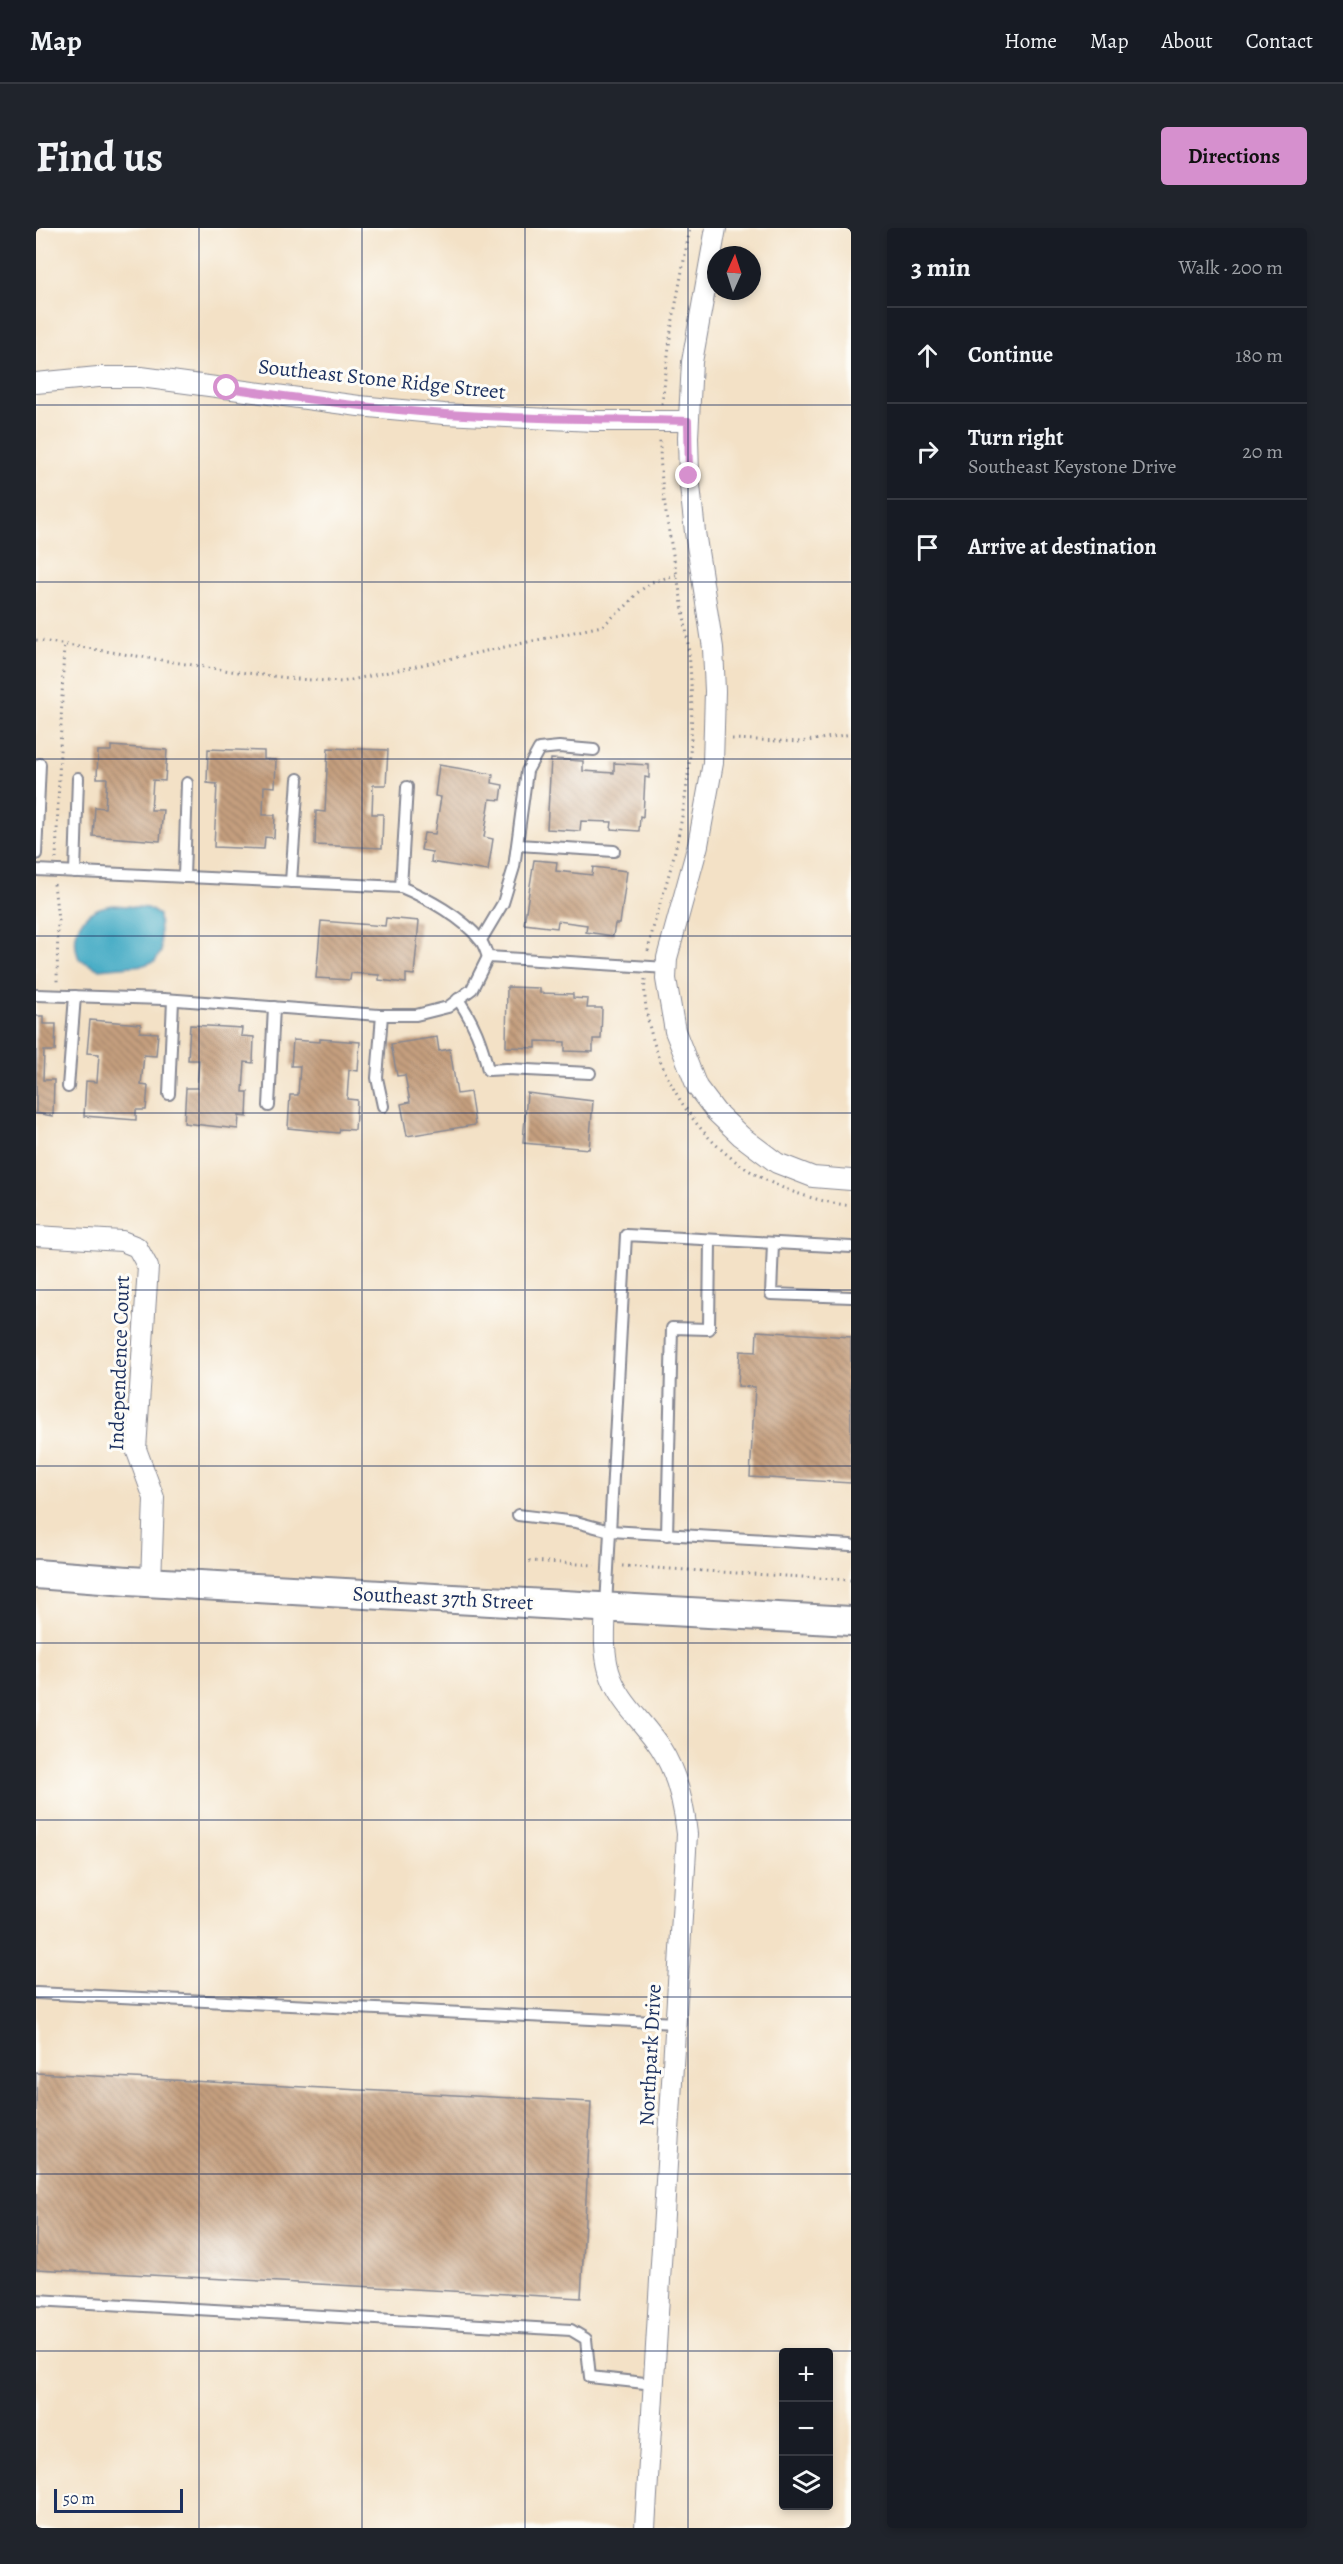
<!DOCTYPE html>
<html lang="en">
<head>
<meta charset="utf-8">
<style>
  :root { --surface:#171b24; --page:#20242c; --text:#f1f3f6; --muted:#9ea1a6; --line:#363941; --accent:#d690ce }
  body { margin:0; font-family:Alegreya,serif; background:var(--page); color:var(--text) }
  .controls { position:absolute; right:18px; bottom:18px; display:grid; overflow:hidden; border-radius:6px; box-shadow:0 3px 9px #0003 }
  .controls button { width:54px; height:54px; display:grid; place-items:center; padding:0; border:0; border-bottom:2px solid var(--line); background:var(--surface); color:var(--text); font:30px sans-serif }
  .compass { position:absolute; left:671px; top:18px; width:54px; height:54px; border-radius:50%; background:var(--surface); box-shadow:0 3px 9px #0003; rotate:3deg }
  .scale { position:absolute; left:18px; bottom:15px; width:129px; box-sizing:border-box; padding-left:6px; border:3px solid #1b2f5e; border-top:0; font-size:16px; line-height:21px; white-space:nowrap; color:#1b2f5e; -webkit-text-stroke:4px #fdfcf7; paint-order:stroke }
  .stop { position:absolute; width:18px; height:18px; margin:-14px; border:4px solid #d690ce; border-radius:50%; background:#fff }
  .stop.end { background:#d690ce; border-color:#fff; box-shadow:0 2px 6px #0008 }
  .list { margin:0; padding:0; list-style:none }
  h2 { display:flex; justify-content:space-between; align-items:center; height:78px; margin:0; padding:0 24px; font-size:26px }
  h2 small { font-size:20px; font-weight:400; color:var(--muted) }
  .list li { display:grid; grid-template-columns:39px 1fr auto; gap:18px; align-items:center; box-sizing:border-box; height:96px; padding:0 24px; border-top:2px solid var(--line) }
  .list b { display:block; font-size:22px; white-space:nowrap }
  .list p { margin:0; font-size:20px; white-space:nowrap; color:var(--muted) }
  .list em { font-size:20px; font-style:normal; color:var(--muted) }
  .icon { flex:none; width:33px; height:33px; fill:none; stroke:currentColor; stroke-width:2; stroke-linecap:round; stroke-linejoin:round }
  .map { position:relative; flex:none; width:815px; height:2300px; overflow:hidden; border-radius:6px }
  header { display:flex; align-items:center; gap:36px; box-sizing:border-box; height:84px; padding:0 30px; background:var(--surface); border-bottom:2px solid var(--line) }
  header strong { font-size:28px }
  nav { display:flex; gap:33px; margin-inline-start:auto; font-size:21px }
  .intro { display:flex; align-items:center; justify-content:space-between; box-sizing:border-box; height:144px; padding:0 36px }
  h1 { margin:0; font-size:42px }
  .button { padding:15px 27px; border-radius:6px; background:var(--accent); color:#111; font-size:21px; font-weight:700 }
  main { display:flex; gap:36px; padding:0 36px }
  aside { flex:1; background:var(--surface); border-radius:6px; box-shadow:0 3px 9px #0003 }
  .map>svg:first-child { display:block }
</style>
</head>
<body>
<header>
<strong>Map</strong>
<nav><a>Home</a><a>Map</a><a>About</a><a>Contact</a></nav>
</header>
<div class="intro"><h1>Find us</h1><a class="button">Directions</a></div>
<main>
<div class="map">
<svg width="815" height="2300" viewBox="0 0 815 2300">
  <defs>
    <pattern id="building-back-hatch" width="6" height="6" patternUnits="userSpaceOnUse" patternTransform="scale(1.5)"><rect width="6" height="6" fill="#c59f7e"/><path d="M-1 5l2 2M0 0l6 6M5-1l2 2" fill="none" stroke="#9f826a"/></pattern>
  </defs>
  <rect width="100%" height="100%" fill="#fdfcf7"/>
  <filter id="ink" filterUnits="userSpaceOnUse"><feTurbulence type="fractalNoise" baseFrequency=".0167" numOctaves="2"/><feDisplacementMap in="SourceGraphic" scale="12" xChannelSelector="R" yChannelSelector="G"/><feConvolveMatrix kernelMatrix="1 2 1 2 8 2 1 2 1" color-interpolation-filters="sRGB"/></filter>
  <filter id="wash" filterUnits="userSpaceOnUse"><feTurbulence type="fractalNoise" baseFrequency=".008" numOctaves="4" result="noise"/><feDisplacementMap in="SourceGraphic" scale="24" xChannelSelector="R" yChannelSelector="G"/><feGaussianBlur stdDeviation="1.35" result="paint"/><feColorMatrix in="noise" values="0 0 0 0 0 0 0 0 0 0 0 0 0 0 0 0 0 1.4 0 .05"/><feComposite in="paint" operator="in"/></filter>
  <g filter="url(#wash)">
    <rect width="100%" height="100%" fill="#f3e1c6"/>
    <!-- water -->
    <path fill="#45abc5" stroke="#306d92" stroke-width="1.5" d="M79 677 112 680 123 687 125 724 119 733 108 737 62 741 43 731C32 701 49 679 79 677Z"/>
    <g id="blocks">
      <!-- building -->
      <g fill="url(#building-back-hatch)">
        <polygon points="75,518 131,522 129,553 117,552 115,582 127,582 124,613 57,608 59,579 69,580 71,550 61,550 62,523 75,523"/>
        <polygon points="292,520 352,522 350,557 337,557 336,586 347,586 346,620 279,617 280,583 289,584"/>
        <polygon points="172,521 228,523 228,531 240,532 239,559 228,558 227,587 239,587 238,610 229,609 228,621 178,619 181,556 171,555"/>
        <polygon points="515,531 547,533 547,543 578,545 578,535 613,537 613,550 609,549 607,589 604,588 603,603 575,601 576,594 545,593 544,603 511,601"/>
        <polygon points="403,537 457,546 456,555 467,557 465,572 454,571 448,609 457,611 452,643 395,634 396,624 385,622 388,605 399,606 405,569 399,568"/>
        <polygon points="498,632 521,634 520,643 556,647 557,639 591,643 584,696 579,696 577,708 550,704 551,697 522,693 521,700 488,696"/>
        <polygon points="350,690 383,693 378,747 370,746 370,755 343,752 343,747 315,745 314,752 280,750 285,693 349,698"/>
        <polygon points="471,759 504,760 504,765 537,766 537,770 552,771 551,780 566,780 565,811 557,811 557,824 529,823 529,814 500,813 500,820 470,819"/>
        <polygon points="0,788 7,788 7,796 20,796 19,823 8,823 7,852 18,852 17,888 0,885"/>
        <polygon points="54,792 105,796 104,804 122,805 120,828 108,827 105,857 112,858 110,882 100,882 100,892 48,888 50,853 61,854 63,826 51,825"/>
        <polygon points="154,797 206,800 205,808 218,809 217,835 209,834 207,864 212,864 211,889 203,888 202,901 148,895 150,860 161,860 163,832 152,832"/>
        <polygon points="401,809 403,823 414,821 421,866 434,864 439,897 371,908 365,876 374,874 369,847 361,848 355,816"/>
        <polygon points="284,811 324,814 322,843 313,842 311,871 321,872 319,902 304,901 303,905 252,900 254,867 262,867 264,838 255,838 257,812 284,814"/>
        <polygon points="491,865 557,873 553,921 487,915"/>
        <polygon points="721,1103 815,1109 815,1255 714,1249 719,1159 702,1158 704,1123 720,1124"/>
        <polygon points="0,1845 555,1874 545,2070 0,2041"/>
      </g>
    </g>
  </g>
  <g filter="url(#ink)">
    <use href="#blocks" fill-opacity="0" stroke="#878892" stroke-width="1.5"/>
    <g fill="none" stroke-linecap="round" stroke-linejoin="round">
      <!-- lane casing -->
      <g stroke="#878892" stroke-width="14">
        <g id="lane">
          <polyline points="482,617 578,623"/>
          <polyline points="0,626 4,536"/>
          <path d="M0 642 365 659C389 669 428 690 444 712 448 716 450 724 452 729L631 740"/>
          <polyline points="39,644 42,550"/>
          <polyline points="148,649 151,555"/>
          <polyline points="255,654 262,551"/>
          <polyline points="365,659 371,559"/>
          <polyline points="445,712 467,675 478,639 491,543 503,521 523,519 558,522"/>
          <polyline points="0,767 128,771 343,787 380,787 412,779 436,761 452,729"/>
          <path d="M422 771C438 795 446 815 452 842L471 841 554 845"/>
          <polyline points="346,787 341,850 347,878"/>
          <polyline points="32,859 39,768"/>
          <polyline points="133,866 137,772"/>
          <polyline points="233,878 238,779"/>
          <polyline points="737,1015 735,1066 815,1069"/>
          <polyline points="482,1287 540,1294 574,1303 815,1317"/>
          <polyline points="631,1307 636,1100 673,1101 674,1012"/>
          <polyline points="570,1378 590,1007 815,1019"/>
          <polyline points="0,1765 640,1795"/>
          <polyline points="0,2072 535,2102 550,2111 554,2149 618,2156"/>
        </g>
      </g>
      <!-- street casing -->
      <g stroke="#878892" stroke-width="22">
        <g id="street">
          <polyline points="680,0 656,134 652,209 653,248 659,304 677,420 679,463 677,535 662,617 631,730 630,751 639,803 661,859 680,884 705,908 741,935 777,949 815,952"/>
          <polyline points="0,155 62,149 105,149 323,178 408,186 558,193 652,193"/>
          <polyline points="0,1008 86,1013 101,1019 112,1039 100,1221 118,1270 115,1354"/>
          <path d="M570 1379C569 1401 567 1422 573 1443 582 1474 607 1493 624 1519 641 1545 648 1576 651 1606L609 2300"/>
        </g>
      </g>
      <!-- secondary casing -->
      <g stroke="#878892" stroke-width="32">
        <polyline id="secondary" points="0,1346 92,1353 815,1393"/>
      </g>
      <!-- path -->
      <g stroke="#878892" stroke-width="3" stroke-dasharray="1.5 4.5" stroke-linecap="butt">
        <polyline points="626,176 635,102 654,0"/>
        <polyline points="0,412 194,443 261,451 306,454 566,398 590,378 601,365 616,354 640,347"/>
        <polyline points="696,511 765,514 815,506"/>
        <polyline points="20,631 28,416"/>
        <polyline points="18,656 22,692 21,754"/>
        <path d="M612 723C618 691 628 666 636 635 651 576 658 514 655 454 652 371 623 293 624 209"/>
        <path d="M609 751C607 777 614 807 624 832 659 918 724 965 815 978"/>
        <polyline points="493,1333 559,1337"/>
        <polyline points="586,1338 815,1352"/>
      </g>
      <!-- lane -->
      <use href="#lane" stroke="#fff" stroke-width="10"/>
      <!-- street -->
      <use href="#street" stroke="#fff" stroke-width="20"/>
      <!-- secondary -->
      <use href="#secondary" stroke="#fff" stroke-width="28"/>
    </g>
  </g>
  <g fill="none" stroke-linecap="round" stroke-linejoin="round" filter="url(#ink)">
    <!-- route -->
    <path stroke="#d690ce" stroke-width="8" d="M191 160C263 170 336 181 409 186 490 191 571 191 652 193L653 248"/>
  </g>
  <!-- grid -->
  <path fill="none" stroke="#1b2f5e" stroke-width="1.5" stroke-opacity="0.55" d="M163 0V2300M326 0V2300M489 0V2300M652 0V2300M0 177H815M0 354H815M0 531H815M0 708H815M0 885H815M0 1062H815M0 1238H815M0 1415H815M0 1592H815M0 1769H815M0 1946H815M0 2123H815"/>
  <g text-anchor="middle" stroke-width="6" stroke-linejoin="round" paint-order="stroke">
    <!-- street labels -->
    <g font-size="21" fill="#1b2f5e" stroke="#fdfcf7">
      <text transform="translate(346 151) rotate(6)" y="7">Southeast Stone Ridge Street</text>
      <text transform="translate(83 1135) rotate(-88)" y="7">Independence Court</text>
      <text transform="translate(407 1370) rotate(3)" y="7">Southeast 37th Street</text>
      <text transform="translate(614 1827) rotate(-87)" y="7">Northpark Drive</text>
    </g>
  </g>
</svg>
<div class="controls">
<button>+</button>
<button>−</button>
<button><svg class="icon" aria-label="layers" viewBox="0 0 24 24"><path d="M12 4l9 5-9 5-9-5zM3 14l9 5 9-5"/></svg></button>
</div>
<svg class="compass" viewBox="-18 -18 36 36"><path d="M0-13l5 13h-10z" fill="#e53935"/><path d="M0 13l5-13h-10z" fill="#9ea1a6"/></svg>
<div class="scale">50 m</div>
<div class="stop" style="left:191px;top:160px"></div>
<div class="stop end" style="left:653px;top:248px"></div>
</div>
<aside>
<h2>3 min<small>Walk · 200 m</small></h2>
<ul class="list">
<li><svg class="icon" aria-label="ahead" viewBox="0 0 24 24"><path d="M12 20V5M6 11l6-6 6 6"/></svg><div><b>Continue</b></div><em>180 m</em></li>
<li><svg class="icon" aria-label="right" viewBox="0 0 24 24"><path d="M7 20v-9h11M14 6l5 5-5 5"/></svg><div><b>Turn right</b><p>Southeast Keystone Drive</p></div><em>20 m</em></li>
<li><svg class="icon" aria-label="arrive" viewBox="0 0 24 24"><path d="M6 21V4h12l-3 4 3 4H6"/></svg><div><b>Arrive at destination</b></div></li>
</ul>
</aside>
</main>
</body>
</html>
